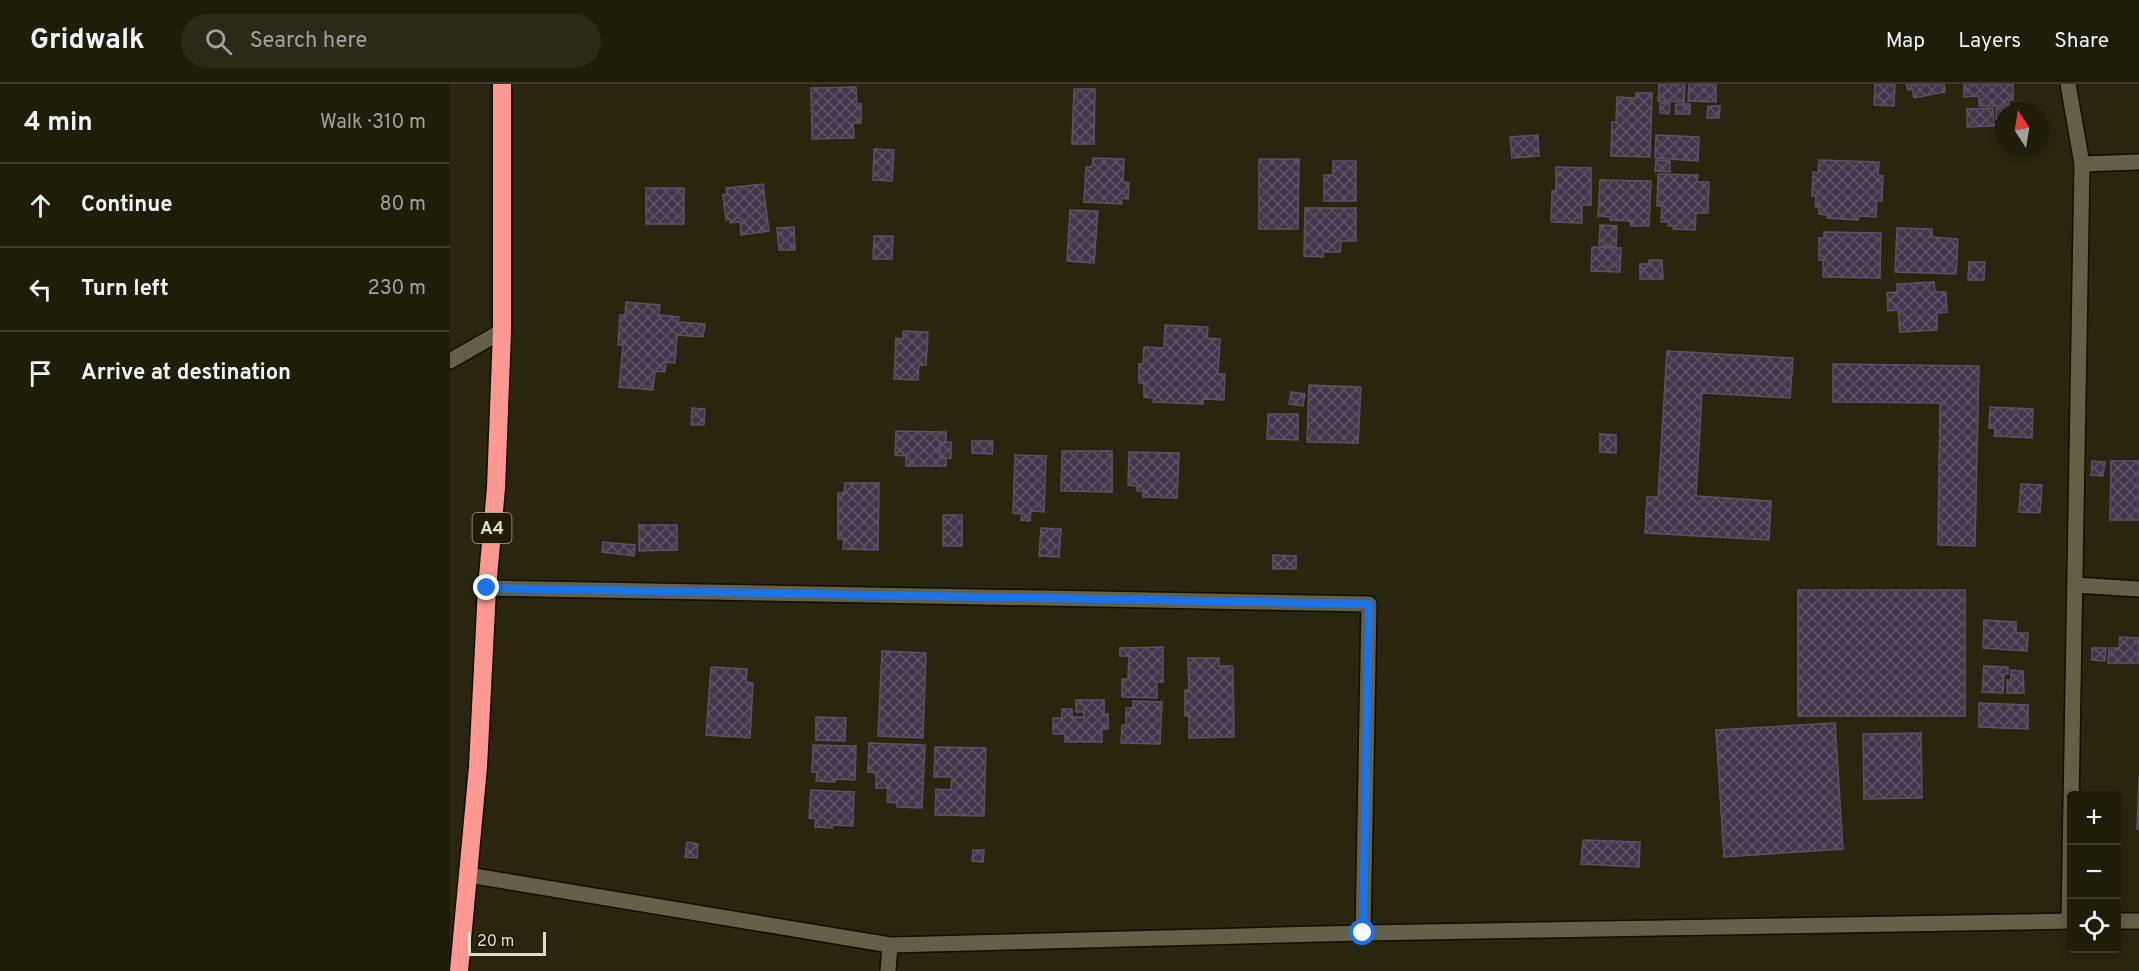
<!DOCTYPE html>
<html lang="en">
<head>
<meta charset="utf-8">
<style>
  :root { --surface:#1f1c0a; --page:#2c2918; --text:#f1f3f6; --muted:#a1a19c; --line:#3c3a2b }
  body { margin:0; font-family:Overpass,sans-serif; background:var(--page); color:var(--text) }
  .controls { position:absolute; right:18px; bottom:18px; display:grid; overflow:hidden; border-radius:6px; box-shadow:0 3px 9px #0003 }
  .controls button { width:54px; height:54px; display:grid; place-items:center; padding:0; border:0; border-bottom:2px solid var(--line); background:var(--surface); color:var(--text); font:30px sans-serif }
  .compass { position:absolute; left:1545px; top:18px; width:54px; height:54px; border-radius:50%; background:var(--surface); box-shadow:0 3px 9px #0003; rotate:348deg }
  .scale { position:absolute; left:18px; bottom:15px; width:78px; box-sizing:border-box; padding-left:6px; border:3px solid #dfddcf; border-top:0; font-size:16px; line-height:21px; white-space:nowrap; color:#dfddcf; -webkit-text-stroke:4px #201b05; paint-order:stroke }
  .stop { position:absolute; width:18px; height:18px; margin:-14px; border:4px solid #1a73e8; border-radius:50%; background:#fff }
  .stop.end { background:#1a73e8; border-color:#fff; box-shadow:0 2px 6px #0008 }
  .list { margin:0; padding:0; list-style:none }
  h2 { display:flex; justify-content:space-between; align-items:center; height:78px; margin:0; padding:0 24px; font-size:26px }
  h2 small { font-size:20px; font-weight:400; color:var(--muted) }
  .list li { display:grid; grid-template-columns:39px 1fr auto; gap:18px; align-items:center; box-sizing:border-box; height:84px; padding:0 24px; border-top:2px solid var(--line) }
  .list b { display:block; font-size:22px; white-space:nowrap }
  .list em { font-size:20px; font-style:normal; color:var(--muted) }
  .icon { flex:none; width:33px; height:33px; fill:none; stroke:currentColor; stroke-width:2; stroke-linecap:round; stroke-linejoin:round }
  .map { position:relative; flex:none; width:1689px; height:887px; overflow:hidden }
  header { display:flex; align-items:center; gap:36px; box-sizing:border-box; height:84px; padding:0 30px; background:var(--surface); border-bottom:2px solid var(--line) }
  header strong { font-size:28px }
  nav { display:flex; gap:33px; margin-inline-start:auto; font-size:21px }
  .search { width:420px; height:54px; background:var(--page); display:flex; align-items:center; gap:15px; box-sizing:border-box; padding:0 21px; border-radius:33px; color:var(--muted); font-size:22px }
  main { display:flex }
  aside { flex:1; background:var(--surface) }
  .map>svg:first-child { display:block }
</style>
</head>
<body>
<header>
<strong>Gridwalk</strong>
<div class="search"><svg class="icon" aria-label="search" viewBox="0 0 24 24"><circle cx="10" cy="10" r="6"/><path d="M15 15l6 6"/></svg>Search here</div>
<nav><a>Map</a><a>Layers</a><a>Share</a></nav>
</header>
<main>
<aside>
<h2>4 min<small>Walk · 310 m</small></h2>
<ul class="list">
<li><svg class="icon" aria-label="ahead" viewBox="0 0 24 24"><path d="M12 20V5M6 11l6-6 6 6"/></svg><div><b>Continue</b></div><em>80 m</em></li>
<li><svg class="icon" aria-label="left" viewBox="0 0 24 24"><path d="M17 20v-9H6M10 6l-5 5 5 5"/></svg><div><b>Turn left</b></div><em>230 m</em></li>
<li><svg class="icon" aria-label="arrive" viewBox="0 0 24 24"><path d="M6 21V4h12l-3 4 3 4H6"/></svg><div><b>Arrive at destination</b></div></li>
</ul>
</aside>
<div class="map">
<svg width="1689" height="887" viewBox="0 0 1689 887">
  <defs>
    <pattern id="building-cross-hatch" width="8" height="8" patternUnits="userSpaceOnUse" patternTransform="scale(1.5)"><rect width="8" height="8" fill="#42364b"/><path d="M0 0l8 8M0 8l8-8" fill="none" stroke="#5d5364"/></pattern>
  </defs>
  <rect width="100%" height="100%" fill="#29250e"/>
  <!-- building -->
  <g fill="url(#building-cross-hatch)" stroke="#5c5065" stroke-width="1.5">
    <polygon points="1209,0 1235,0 1234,18 1208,17"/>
    <polygon points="1239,0 1266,0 1266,18 1238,17"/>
    <polygon points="1425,0 1445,0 1444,22 1424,21"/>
    <polygon points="1456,0 1494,0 1495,8 1464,14 1462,5 1458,6"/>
    <polygon points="1514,0 1563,0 1563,16 1559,16 1559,22 1529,22 1529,12 1514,13"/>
    <polygon points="406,3 407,20 411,20 411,39 403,39 404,54 362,55 361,4"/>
    <polygon points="624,5 645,5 644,60 622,60"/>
    <polygon points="1186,9 1202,9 1200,73 1161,72 1162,38 1166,38 1167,13 1186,14"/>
    <polygon points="1210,19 1220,19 1219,30 1210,29"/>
    <polygon points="1226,20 1240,20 1240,30 1225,30"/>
    <polygon points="1258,22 1270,22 1269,34 1257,34"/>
    <polygon points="1543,24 1544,42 1517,43 1517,25"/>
    <polygon points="1546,24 1557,24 1557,27 1554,27 1554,35 1546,35"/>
    <polygon points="1088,51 1089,72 1062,74 1060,53"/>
    <polygon points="1206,51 1249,53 1248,77 1205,74"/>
    <polygon points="424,65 444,66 442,97 423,96"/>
    <polygon points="643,74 674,75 673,98 679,99 678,115 672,114 672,120 634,118 636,83 642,83"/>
    <polygon points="809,75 849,75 848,145 809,145"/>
    <polygon points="1206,76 1220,77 1220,88 1205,87"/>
    <polygon points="1369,76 1429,78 1428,91 1433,92 1432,117 1427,116 1426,133 1409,132 1408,136 1377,134 1377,131 1369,130 1369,123 1365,123 1366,112 1362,112 1363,88 1368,89"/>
    <polygon points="883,77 906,77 906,117 874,117 874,91 883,91"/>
    <polygon points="1106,83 1141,84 1141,121 1132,121 1132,139 1101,138 1102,107 1106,107"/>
    <polygon points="1208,90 1248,91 1247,98 1259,98 1258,129 1246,129 1245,146 1223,145 1224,142 1218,142 1219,138 1211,138 1212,122 1207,122"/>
    <polygon points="1150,96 1201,97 1199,142 1181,142 1180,137 1160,136 1160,133 1148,132"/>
    <polygon points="313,100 319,147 291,151 290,138 280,139 280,135 276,136 273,111 277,110 276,104"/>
    <rect x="196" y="104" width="38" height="36"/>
    <polygon points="855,124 906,124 906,157 891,157 890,168 873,168 873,173 854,172"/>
    <polygon points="620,126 648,127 644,179 617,177"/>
    <polygon points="1150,141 1167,142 1166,162 1149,162"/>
    <polygon points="344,143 345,166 329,166 327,144"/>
    <polygon points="1447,144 1482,145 1482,153 1508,155 1506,190 1445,188"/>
    <polygon points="1374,148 1431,149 1430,194 1373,193 1373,176 1369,176 1369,154 1374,154"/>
    <polygon points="424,152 443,152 442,175 423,175"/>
    <polygon points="1142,163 1171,164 1170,188 1141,187"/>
    <polygon points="1199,176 1212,176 1213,195 1190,195 1190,180 1199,180"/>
    <polygon points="1519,178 1535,178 1534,196 1518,196"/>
    <polygon points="1484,198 1485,208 1496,208 1497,228 1487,229 1487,246 1450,248 1448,226 1438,227 1437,209 1447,208 1447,200"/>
    <polygon points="176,218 210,221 209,231 229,233 228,238 255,240 253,253 227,251 225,279 216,278 215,288 205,287 203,306 169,303 173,261 168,261 170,231 175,231"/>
    <polygon points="715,241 758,243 757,254 770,255 768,290 775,290 774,316 753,315 753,320 703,318 704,314 694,313 694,299 689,299 689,280 693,280 694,263 714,264"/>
    <polygon points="453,247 478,248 476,281 469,281 468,296 444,295 446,254 453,255"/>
    <polygon points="1217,267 1343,274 1340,314 1252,309 1246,412 1321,417 1319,456 1195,449 1197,413 1208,413"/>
    <polygon points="1383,280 1529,282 1525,462 1488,461 1490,319 1383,318"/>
    <polygon points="859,301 911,303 908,359 857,358"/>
    <polygon points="841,308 855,310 853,322 839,320"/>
    <polygon points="1540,323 1583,325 1582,354 1544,352 1545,344 1539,344"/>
    <polygon points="242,324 255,325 254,341 241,341"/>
    <polygon points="818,330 848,330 848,356 817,355"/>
    <polygon points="446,347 496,348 496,382 456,382 456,372 445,371"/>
    <polygon points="1150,350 1166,351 1166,369 1150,368"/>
    <polygon points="522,357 543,357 542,370 522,369"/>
    <polygon points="501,358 501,374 490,374 490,359"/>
    <polygon points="612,367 662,367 662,408 611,407"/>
    <polygon points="679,368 729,369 727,414 693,413 693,407 687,407 687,402 678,401"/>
    <polygon points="565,371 596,372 594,428 581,427 580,437 571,436 572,430 563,429"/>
    <polygon points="1642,377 1655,378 1653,392 1641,391"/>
    <polygon points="1661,377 1689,377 1689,436 1660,436"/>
    <polygon points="395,399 429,399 428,466 393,465 394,455 388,455 388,409 394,409"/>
    <polygon points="1571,400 1592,401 1590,429 1569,428"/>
    <rect x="493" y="431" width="19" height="31"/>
    <polygon points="189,441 227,441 227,466 189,467"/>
    <polygon points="591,444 611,445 609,473 589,472"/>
    <polygon points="153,458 185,461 184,472 152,468"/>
    <polygon points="823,471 846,472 846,485 823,485"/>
    <rect x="1348" y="506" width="167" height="126"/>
    <polygon points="1534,536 1566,538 1566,549 1578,549 1577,567 1533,564"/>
    <polygon points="1670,553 1689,554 1688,579 1658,579 1659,564 1669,564"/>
    <polygon points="713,563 713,598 707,598 707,614 672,613 672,595 678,595 679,572 670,572 670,564"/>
    <polygon points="1642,564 1656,564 1655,577 1642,576"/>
    <polygon points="432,567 476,569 473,654 428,652"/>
    <polygon points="738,574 769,574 769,582 783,582 784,653 739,654 739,632 735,632 735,606 739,606"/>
    <polygon points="1534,582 1558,583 1558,590 1554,590 1553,609 1532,608"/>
    <polygon points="261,583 297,585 296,598 303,599 300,654 256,651"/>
    <polygon points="1561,586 1573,587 1574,609 1557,609 1557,596 1561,596"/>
    <polygon points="626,616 654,616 654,630 658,630 658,645 652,645 652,658 615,658 615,650 603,650 603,634 612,634 612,625 622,625 622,633 634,633 634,628 626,628"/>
    <polygon points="683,617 712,618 710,660 671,659 672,642 676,640 676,624 683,624"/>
    <polygon points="1529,619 1578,621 1578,645 1529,643"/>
    <polygon points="366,633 396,634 395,657 366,656"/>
    <polygon points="1385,639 1393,765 1274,773 1266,646"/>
    <polygon points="1471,649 1472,714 1414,715 1413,650"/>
    <polygon points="419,659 475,661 472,724 447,723 447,719 437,718 438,704 426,704 426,689 418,688"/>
    <polygon points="363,661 406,662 405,696 385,695 385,698 366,697 367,688 362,688"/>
    <polygon points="485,663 536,664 534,732 485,731 486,705 501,706 502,693 484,693"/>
    <polygon points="1689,692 1689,745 1687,745"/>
    <polygon points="361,706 404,708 403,742 383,741 382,744 365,743 366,735 359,734"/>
    <polygon points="1133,756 1190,758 1189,783 1131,780"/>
    <polygon points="237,758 248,760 247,774 235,773"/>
    <polygon points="523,766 534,766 533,778 522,777"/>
  </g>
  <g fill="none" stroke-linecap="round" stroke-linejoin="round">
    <!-- street casing -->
    <g stroke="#120e00" stroke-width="18">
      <g id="street">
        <polyline points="1618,0 1632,80 1619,837"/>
        <polyline points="1632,80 1689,78"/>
        <polyline points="0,277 52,247"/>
        <polyline points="1625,501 1689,505"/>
        <polyline points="37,504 919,520 913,849"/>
        <polyline points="18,791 440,861 913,849 1622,837"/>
        <polyline points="1666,837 1689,837"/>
        <polyline points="438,887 440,861"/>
      </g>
    </g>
    <!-- highway casing -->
    <g stroke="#120e00" stroke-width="21">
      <polyline id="highway" points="9,887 28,683 37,504 46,404 52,247 52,0"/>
    </g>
    <!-- street -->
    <use href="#street" stroke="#645f47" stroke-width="15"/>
    <!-- highway -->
    <use href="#highway" stroke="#fe9991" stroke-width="18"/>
  </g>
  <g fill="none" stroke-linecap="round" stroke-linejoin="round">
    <!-- route -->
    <polyline stroke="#1a73e8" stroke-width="8" points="37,504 919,520 913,849"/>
  </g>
  <g text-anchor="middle" stroke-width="4.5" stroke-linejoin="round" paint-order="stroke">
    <!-- shield labels -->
    <rect fill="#201b05" stroke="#a6a392" stroke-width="1.5" x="22.5" y="429" width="39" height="30" rx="4.5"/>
    <g font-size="18" font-weight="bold" fill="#dfddcf">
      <text x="42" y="450">A4</text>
    </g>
  </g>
</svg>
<div class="controls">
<button>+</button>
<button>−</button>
<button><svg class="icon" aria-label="locate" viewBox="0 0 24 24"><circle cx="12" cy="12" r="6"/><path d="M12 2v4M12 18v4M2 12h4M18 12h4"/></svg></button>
</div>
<svg class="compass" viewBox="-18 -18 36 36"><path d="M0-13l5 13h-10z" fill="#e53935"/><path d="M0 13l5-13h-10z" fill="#a1a19c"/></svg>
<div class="scale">20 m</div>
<div class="stop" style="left:913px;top:849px"></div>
<div class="stop end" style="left:37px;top:504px"></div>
</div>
</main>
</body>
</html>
